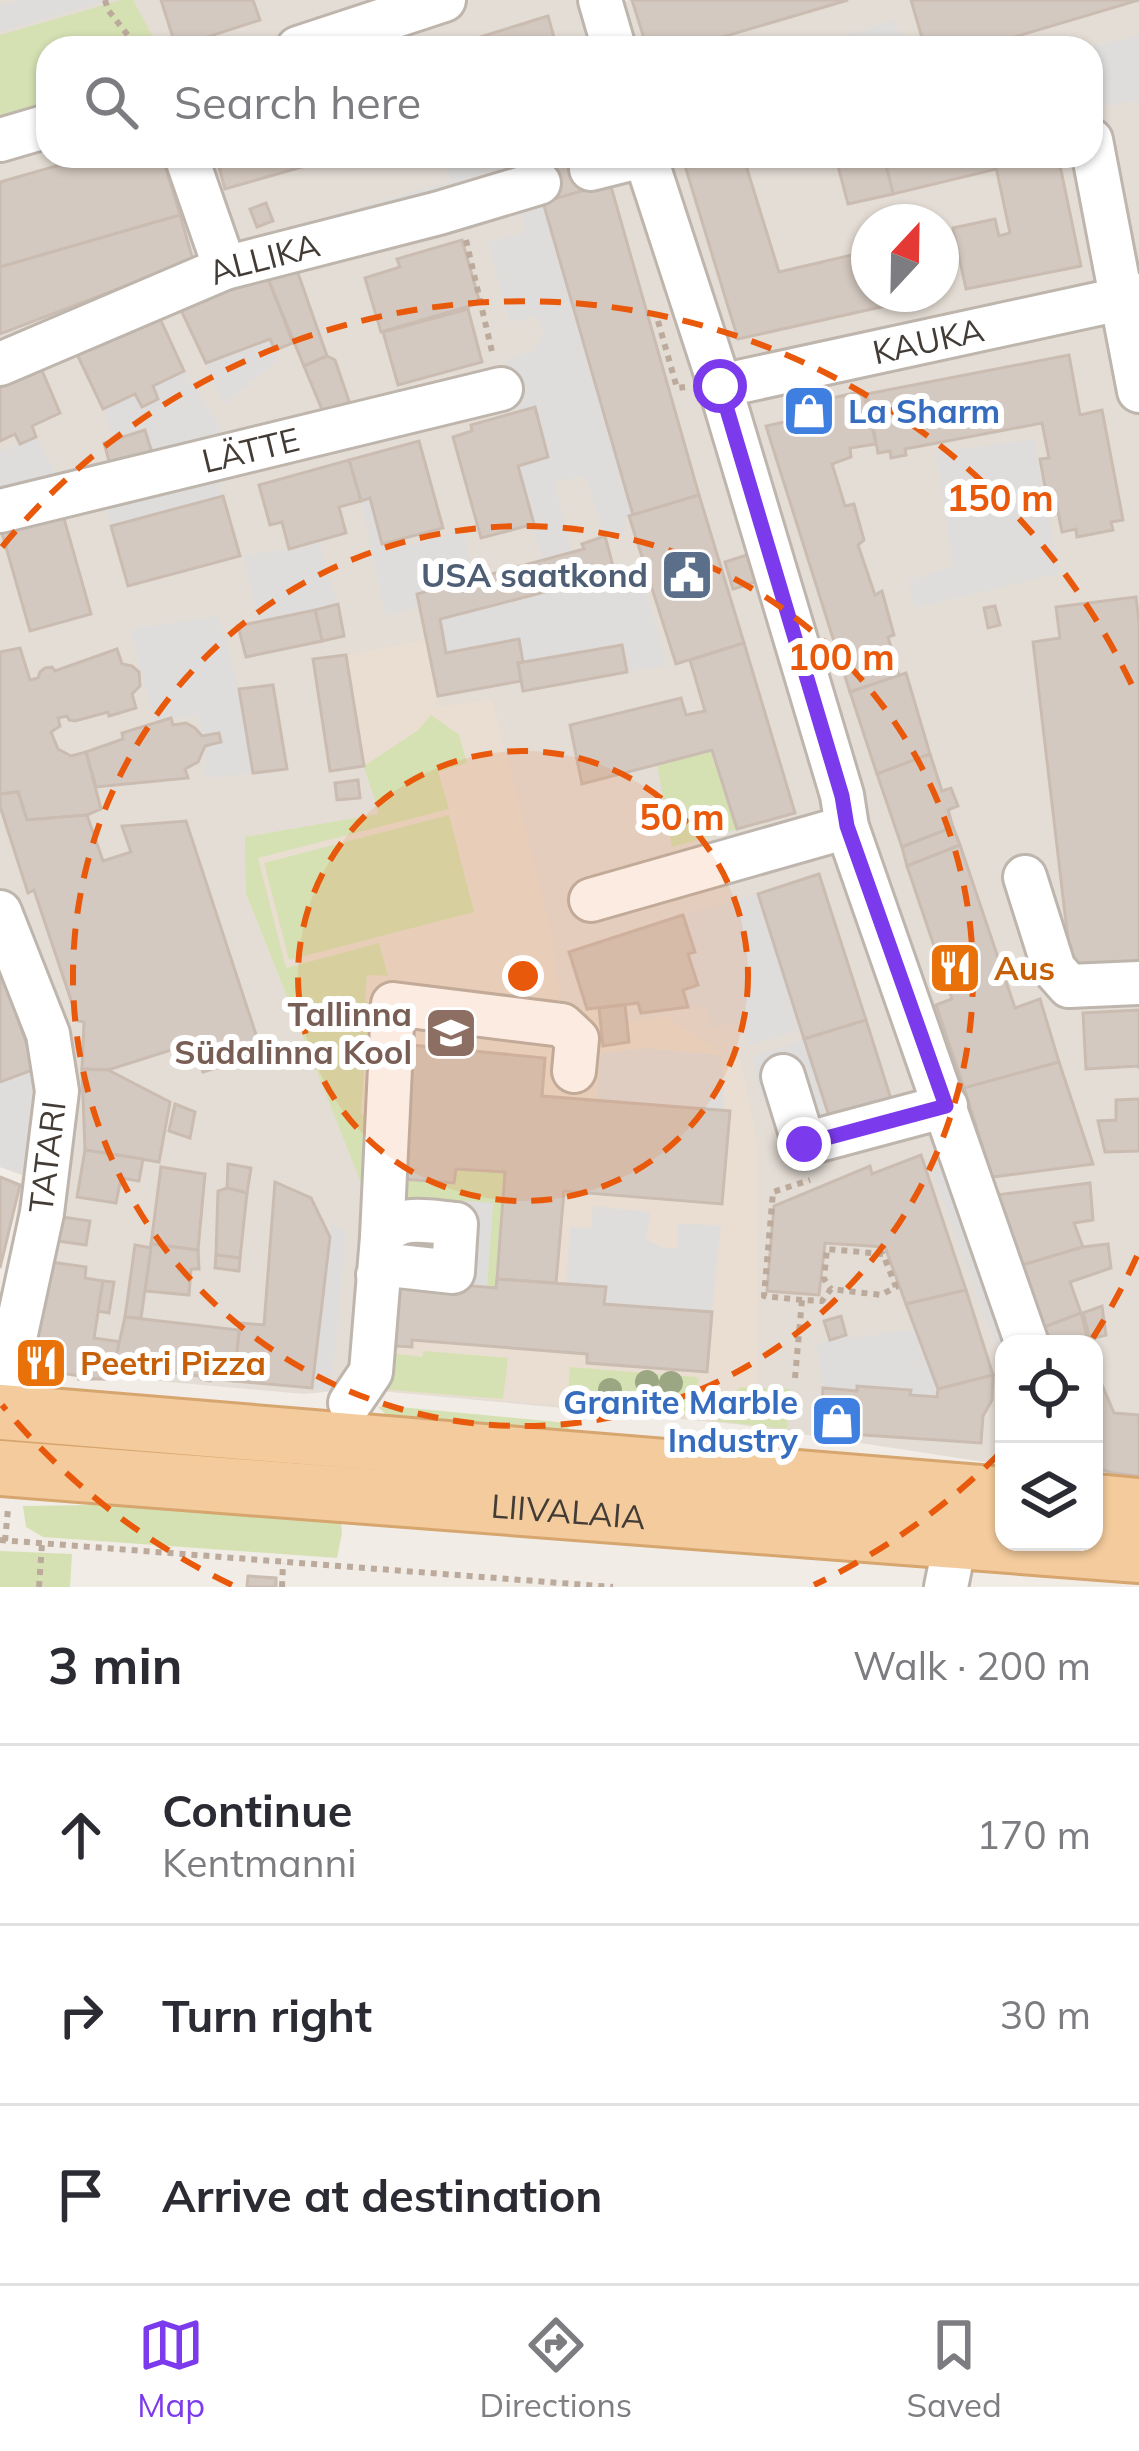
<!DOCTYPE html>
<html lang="en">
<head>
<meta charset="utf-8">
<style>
  :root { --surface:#fff; --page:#f2f2f3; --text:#2b2b33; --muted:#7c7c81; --line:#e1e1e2; --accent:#7c3aed }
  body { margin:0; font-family:Mulish,sans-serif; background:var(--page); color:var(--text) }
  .controls { position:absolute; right:36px; bottom:36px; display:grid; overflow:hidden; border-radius:24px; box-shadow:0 3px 9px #0004 }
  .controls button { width:108px; height:108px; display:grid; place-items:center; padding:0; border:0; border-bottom:3px solid var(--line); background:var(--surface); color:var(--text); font:60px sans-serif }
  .compass { position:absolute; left:851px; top:204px; width:108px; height:108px; border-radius:50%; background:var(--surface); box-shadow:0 3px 9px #0004; rotate:22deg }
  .stop { position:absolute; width:36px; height:36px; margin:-27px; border:9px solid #7c3aed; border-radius:50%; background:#fff }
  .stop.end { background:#7c3aed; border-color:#fff; box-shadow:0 3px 12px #0008 }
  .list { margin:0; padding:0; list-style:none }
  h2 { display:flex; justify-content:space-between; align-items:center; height:156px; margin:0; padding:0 48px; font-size:51px }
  h2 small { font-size:39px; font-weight:400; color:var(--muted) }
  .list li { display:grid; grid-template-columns:78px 1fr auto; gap:36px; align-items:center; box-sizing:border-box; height:180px; padding:0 48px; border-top:3px solid var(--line) }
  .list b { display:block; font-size:45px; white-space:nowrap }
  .list p { margin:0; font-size:39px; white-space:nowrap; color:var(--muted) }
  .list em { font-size:39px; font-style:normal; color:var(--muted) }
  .icon { flex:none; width:66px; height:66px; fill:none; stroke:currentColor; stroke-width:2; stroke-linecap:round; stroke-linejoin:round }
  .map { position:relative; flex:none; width:1139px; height:1587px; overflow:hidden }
  .search { position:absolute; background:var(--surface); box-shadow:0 3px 9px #0004; left:36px; right:36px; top:36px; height:132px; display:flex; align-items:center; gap:30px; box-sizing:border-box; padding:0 42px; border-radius:36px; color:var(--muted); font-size:45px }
  .sheet { height:696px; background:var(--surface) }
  nav { display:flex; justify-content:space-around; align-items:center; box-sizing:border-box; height:168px; border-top:3px solid var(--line); background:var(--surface); font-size:33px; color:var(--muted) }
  nav a { display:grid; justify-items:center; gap:6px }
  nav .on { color:var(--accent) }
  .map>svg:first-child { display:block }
</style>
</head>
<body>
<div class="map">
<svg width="1139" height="1587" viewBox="0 0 1139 1587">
  <rect width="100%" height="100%" fill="#f1ece6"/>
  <!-- residential -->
  <path fill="#e4ddd5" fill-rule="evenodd" d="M0 0H612L614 5 629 0H1139V1478L1094 1477V1344H1004V1465L736 1424 358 1389 304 1394 0 1367V1332L22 1175 0 1167ZM48 48H1091V156H48ZM869 222H941V294H869Z"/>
  <!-- education -->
  <polygon fill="#e9ded1" points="426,640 440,707 492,699 551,931 561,1012 599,1008 604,1046 629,1042 627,1023 667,1016 731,1061 740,1058 758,1147 758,1405 739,1405 736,1424 569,1406 358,1389 371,1208 246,893 245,837 378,814 374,789 367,779 364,766 346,655"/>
  <!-- green -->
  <g fill="#d5e1b3">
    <polygon points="121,0 133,0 159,48 48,48 48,113 0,127 0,35"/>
    <path d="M431 715 459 735 467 763 438 772 449 809 258 858 286 968 379 943 388 976 367 975 365 1001 369 1003 361 1114 377 1117 371 1208 246 893 245 837 378 814C376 797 368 783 364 766L417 731Z"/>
    <polygon points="712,750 737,829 672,847 657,764"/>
    <polygon points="449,815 474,912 289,960 264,863"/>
    <polygon points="456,1169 505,1172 496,1288 487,1287 493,1203 448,1209 396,1211 391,1178 453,1183"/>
    <polygon points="424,1351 508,1358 503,1399 379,1389 382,1352 422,1357"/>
    <path d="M570 1367 695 1377 699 1379C698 1391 686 1402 683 1417L567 1404Z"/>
    <polygon points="741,1387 790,1389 787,1429 716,1421 721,1403"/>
    <polygon points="389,1406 567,1423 569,1426 568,1430 547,1436 392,1420 378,1407"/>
    <polygon points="96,1505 154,1507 341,1521 342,1533 337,1558 43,1537 26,1527 23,1506"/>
    <polygon points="0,1551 72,1554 70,1587 0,1587"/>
  </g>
  <!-- parking -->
  <g fill="#dfdddb">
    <polygon points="21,0 109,0 0,32 0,6"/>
    <polygon points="894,20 906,48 802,48"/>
    <polygon points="1139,35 1139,101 1091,108 1089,48"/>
    <polygon points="444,156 524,156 543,203 633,515 623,518 626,532 605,536 585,476 554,482 572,552 542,560 518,466 548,456 535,408 518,412 506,359 535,350 543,332 540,320 534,316 509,323 488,242 526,231 509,168 471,176 474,191 252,255 246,240 450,181"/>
    <polygon points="270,339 278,360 224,405 206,363"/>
    <polygon points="184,371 231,444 153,456 145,430 114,440 103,409"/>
    <polygon points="36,437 67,494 0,511 0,451"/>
    <polygon points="1034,439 1060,573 915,608 908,580 953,566 936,453"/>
    <polygon points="219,477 223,496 111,526 105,507"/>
    <polygon points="370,498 387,552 464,530 474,579 420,607 385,615 361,501"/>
    <polygon points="319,541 338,604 258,622 244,555 289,549"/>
    <polygon points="639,568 667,665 627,672 622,646 523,662 519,639 446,653 440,620"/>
    <polygon points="219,616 239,689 253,773 206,778 205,746 221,742 218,733 202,736 196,715 155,723 130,629"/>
    <polygon points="758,894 801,1030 748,1045 741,1023 710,1027 708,1010 703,1006 688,1007 683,990 698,984 688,954 695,951 683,915"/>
    <polygon points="804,1039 830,1119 790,1132 780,1099 761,1102 753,1057"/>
    <polygon points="644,1048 722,1055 724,1110 596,1100 601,1053"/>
    <polygon points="35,1069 22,1174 0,1167 0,1082"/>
    <polygon points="926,1154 946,1167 1006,1344 1004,1368"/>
    <polygon points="453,1200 493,1203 487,1287 416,1282 421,1237"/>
    <polygon points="593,1206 650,1212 647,1240 663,1248 677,1248 678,1224 721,1225 712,1312 604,1304 605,1287 566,1284 570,1227 591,1228"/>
    <polygon points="331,1224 346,1233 331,1391 312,1388"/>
    <polygon points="915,1329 938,1389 937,1397 910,1395 910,1391 857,1387 857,1391 823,1388 816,1344 849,1334 853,1338"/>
  </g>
  <!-- building -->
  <g fill="#d4c9c0" stroke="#cbbcb1" stroke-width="3">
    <polygon points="161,0 253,0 260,20 176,47"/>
    <polygon points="632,0 848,0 685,48 647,48"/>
    <polygon points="911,0 1139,0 977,48 925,48"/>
    <polygon points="548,16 557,48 454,48 454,45"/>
    <polygon points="91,156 162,156 180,215 0,267 0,182"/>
    <polygon points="216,156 340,156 225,189"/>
    <polygon points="524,156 587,156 595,187 545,202"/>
    <polygon points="682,156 743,156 779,272 869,251 869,294 930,296 738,339"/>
    <polygon points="884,156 1050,156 893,194"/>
    <polygon points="884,156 893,194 848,204 838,166"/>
    <polygon points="1050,156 1058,156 1081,266 966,289 953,228 995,219 999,236 1010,233 996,167"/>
    <polygon points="610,183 699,495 633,515 543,202"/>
    <polygon points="266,203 273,221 257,227 250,209"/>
    <polygon points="180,215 193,260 0,334 0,267"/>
    <polygon points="462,240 480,303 381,332 365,278 400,267 397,259"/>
    <polygon points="294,262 327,356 304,366 266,274"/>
    <polygon points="266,274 293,343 275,350 270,339 206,363 180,308"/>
    <polygon points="468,309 482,362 398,385 383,332"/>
    <polygon points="157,312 184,371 153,386 158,399 142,407 135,394 103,409 75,350"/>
    <polygon points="1069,355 1080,415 1102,410 1123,520 1111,522 1113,530 1077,537 1076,529 1062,532 1054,491 1046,492 1040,459 1049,458 1042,423 905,449 906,455 891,458 890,451 878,453 867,394"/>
    <polygon points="327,356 335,360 352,410 325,417 304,366"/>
    <polygon points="41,368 60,413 32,426 36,437 20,444 15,434 0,441 0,387"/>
    <polygon points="863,391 876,444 850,448 851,457 832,464 845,506 854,504 864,540 858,545 875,595 882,591 894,635 888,637 899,676 850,692 766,426 798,419 797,406"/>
    <polygon points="535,407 548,457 518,466 534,524 481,538 453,437 472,431 471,425"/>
    <polygon points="145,430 153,456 111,468 104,443"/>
    <polygon points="419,441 443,528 382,544 370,498 361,501 349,460"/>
    <polygon points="349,460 361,501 339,507 346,533 289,549 282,522 270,525 259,485"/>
    <polygon points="699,495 744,643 676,664 629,516"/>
    <polygon points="223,496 240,556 128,586 111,526"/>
    <polygon points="59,501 91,614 30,631 0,526"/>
    <polygon points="605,536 615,574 440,619 446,653 519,639 523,662 518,663 521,681 438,696 417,594 584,549 582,544"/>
    <polygon points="750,554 759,581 733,589 725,562"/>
    <polygon points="1136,597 1139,623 1139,974 1073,982 1033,642 1060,638 1056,607"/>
    <polygon points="338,604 344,636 322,641 315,610"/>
    <polygon points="995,606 1000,625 988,628 984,608"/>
    <polygon points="315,610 322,641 246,657 238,626"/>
    <polygon points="744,643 795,813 737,829 712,750 582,784 570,725 681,698 686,715 705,711 690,660"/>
    <polygon points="622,645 627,672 523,691 518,663"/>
    <polygon points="20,648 30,680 38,678 40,672 45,668 52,667 55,671 117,649 122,664 132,666 139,672 140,686 132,694 136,708 109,716 108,712 75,721 69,720 67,716 58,718 60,726 51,732 58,749 71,756 86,752 101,809 87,815 27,820 18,792 0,794 0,652"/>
    <polygon points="346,655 364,766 330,771 313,659"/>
    <polygon points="906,673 930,754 877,774 850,692"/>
    <polygon points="273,685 287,769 253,773 239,689"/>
    <polygon points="171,718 173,725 186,723 195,728 202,736 219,733 221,742 205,746 198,762 185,769 188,778 96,787 86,752 123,739 122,733"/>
    <polygon points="930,754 942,791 951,788 958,806 948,810 953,827 902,847 877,774"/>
    <polygon points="358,780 360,798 337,800 335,783"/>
    <polygon points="18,792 27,820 87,815 103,861 131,852 122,826 186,821 262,1053 203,1072 193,1043 108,1070 82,1069 84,1022 78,1021 34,890 28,893 0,806 0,794"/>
    <polygon points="953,827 960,845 907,866 902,847"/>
    <polygon points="960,845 1015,1008 1040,999 1059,1062 964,1088 936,1005 952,999 907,866"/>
    <polygon points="819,874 866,1020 804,1039 758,894"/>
    <polygon points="683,915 695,952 688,954 698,985 683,990 688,1007 641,1013 638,1003 587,1009 569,952"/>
    <polygon points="0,967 35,1069 0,1082"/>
    <polygon points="625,1005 629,1042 603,1046 599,1008"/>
    <polygon points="1139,1010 1139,1069 1139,1066 1086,1069 1083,1013"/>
    <polygon points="866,1020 891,1099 830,1119 804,1039"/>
    <polygon points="400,1044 545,1058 542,1096 730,1111 722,1204 564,1191 556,1283 497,1279 505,1172 456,1169 454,1183 390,1178"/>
    <polygon points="1059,1062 1093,1164 992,1177 964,1088"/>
    <polygon points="82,1069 108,1070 170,1102 159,1162 85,1150"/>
    <polygon points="1139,1099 1139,1151 1105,1152 1098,1121 1116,1120 1116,1100"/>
    <polygon points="175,1104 195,1112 190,1138 169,1131"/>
    <polygon points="85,1150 143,1159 139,1181 121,1178 116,1203 77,1197"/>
    <polygon points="921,1155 966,1290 906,1304 885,1247 825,1243 819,1295 767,1291 774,1206 870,1166 872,1174"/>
    <polygon points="228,1164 251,1168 247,1193 227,1188"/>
    <polygon points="161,1167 205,1174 198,1250 151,1244"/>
    <polygon points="0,1177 20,1185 0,1268"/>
    <polygon points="275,1182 311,1198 330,1237 312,1388 234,1381 240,1323 264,1325"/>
    <polygon points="1090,1183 1093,1220 1074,1223 1083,1247 1019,1266 997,1195"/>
    <polygon points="227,1188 247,1193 240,1258 216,1255 218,1191"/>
    <polygon points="62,1217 90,1221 86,1245 58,1241"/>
    <polygon points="151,1244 198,1250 199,1269 191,1269 189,1295 145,1291"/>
    <polygon points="1108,1244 1111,1268 1070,1282 1081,1313 1042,1328 1019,1266 1083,1247"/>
    <polygon points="135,1245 151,1248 141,1318 125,1317"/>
    <polygon points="216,1255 240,1258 239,1271 215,1268"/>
    <polygon points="51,1262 86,1267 85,1278 103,1281 94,1338 121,1342 112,1379 79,1379 80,1376 43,1370 33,1362"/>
    <polygon points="386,1279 496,1288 497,1279 606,1287 604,1304 712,1312 707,1372 587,1363 587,1354 412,1340 412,1347 381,1345"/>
    <polygon points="103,1281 114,1282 109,1313 98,1311"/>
    <polygon points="966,1290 993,1375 938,1389 906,1304"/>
    <polygon points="1102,1306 1106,1335 1090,1339 1083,1313"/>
    <polygon points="1081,1313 1089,1344 1047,1344 1042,1328"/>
    <polygon points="841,1316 846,1335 830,1340 824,1321"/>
    <polygon points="125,1317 239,1330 234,1381 214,1378 210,1381 201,1379 199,1376 152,1370 149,1373 138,1368 114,1366"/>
    <polygon points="1094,1366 1114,1413 1139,1415 1139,1476 1113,1473 1097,1468 1094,1465"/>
    <polygon points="993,1375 992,1400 983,1416 981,1443 821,1432 823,1388 857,1391 857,1386 911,1390 910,1395 937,1397 938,1389"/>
    <polygon points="248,1576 276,1578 276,1587 247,1587"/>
  </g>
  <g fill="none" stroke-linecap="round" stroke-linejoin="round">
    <!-- minor casing -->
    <g stroke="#beb5ad" stroke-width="48">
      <g id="minor">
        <polyline points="600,0 614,48"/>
        <polyline points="298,48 444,0"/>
        <polyline points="0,140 48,126"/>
        <polyline points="1091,140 1139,391"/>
        <polyline points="186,156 225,268"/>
        <polyline points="645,156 720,386 842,795 847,827 1027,1344"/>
        <polyline points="591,169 643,156"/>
        <path id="s1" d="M0 364 225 268 439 213 539 183"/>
        <path id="s2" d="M720 386 1139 295"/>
        <path id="s3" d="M0 511 501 389"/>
        <polyline points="1025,877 1054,969 1069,986 1139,983"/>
        <polyline points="591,900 847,827"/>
        <polyline points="0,912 48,1034 57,1091 42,1213 0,1408"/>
        <polyline points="783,1076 804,1144 946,1106"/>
        <polyline points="382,1237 393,1004 562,1025 577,1039 574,1071"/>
        <path d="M350 1403 371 1372 382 1237C398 1213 430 1222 456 1224L453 1272 389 1265 378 1275"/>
        <polyline points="946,1587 955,1543"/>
      </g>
    </g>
    <!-- major casing -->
    <g stroke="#d7a56e" stroke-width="60">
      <g id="major">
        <polyline points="0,1412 1004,1495"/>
        <path id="s4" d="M0 1468 1139 1555"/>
        <polyline points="1094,1502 1139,1506"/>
      </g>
    </g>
    <!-- path -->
    <g stroke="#bcab9c" stroke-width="6" stroke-dasharray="6 6" stroke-linecap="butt">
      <polyline points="105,0 108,10 138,48"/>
      <polyline points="466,240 493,356"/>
      <polyline points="658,321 677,388 685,387"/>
      <polyline points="802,1300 764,1296 773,1192 810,1180"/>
      <polyline points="795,1378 802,1300 822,1301 831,1289 881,1295 896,1287 883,1254 827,1249 824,1279 831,1289"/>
      <polyline points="0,1540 613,1587"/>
      <polyline points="5,1541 8,1509"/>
      <polyline points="39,1587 42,1544"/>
      <polyline points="282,1587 283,1563"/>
    </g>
    <!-- minor -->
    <use href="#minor" stroke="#fff" stroke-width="42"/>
    <!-- major -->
    <use href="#major" stroke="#f3cb9c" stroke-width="54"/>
  </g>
  <!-- trees -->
  <g fill="#9aa782">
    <circle cx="647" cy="1382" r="12"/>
    <circle cx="671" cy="1383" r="12"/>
    <circle cx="610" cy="1390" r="12"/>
  </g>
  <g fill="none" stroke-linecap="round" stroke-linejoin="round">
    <!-- route -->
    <polyline stroke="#7c3aed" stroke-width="15" points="720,386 842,796 847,826 946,1106 804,1144"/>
  </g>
  <!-- distance rings -->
  <circle cx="523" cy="976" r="225" fill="#e8590c" fill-opacity=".12"/>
  <g fill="none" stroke="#e8590c" stroke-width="6" stroke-dasharray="21 15">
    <circle cx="523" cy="976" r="225"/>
    <circle cx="523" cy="976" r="450"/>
    <path d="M1137 1256A675 675 0 0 1 1089 1344M1000 1453A675 675 0 0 1 814 1585M232 1585A675 675 0 0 1 2 1405M2 547A675 675 0 0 1 1137 696"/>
  </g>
  <!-- icons -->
  <defs>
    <g id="shop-square" transform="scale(2.7)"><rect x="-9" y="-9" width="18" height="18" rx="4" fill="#3f7fe0" stroke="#fff"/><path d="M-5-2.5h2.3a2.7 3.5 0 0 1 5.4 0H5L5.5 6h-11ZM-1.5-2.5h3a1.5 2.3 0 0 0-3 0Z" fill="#fff"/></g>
    <g id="civic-square" transform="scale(2.7)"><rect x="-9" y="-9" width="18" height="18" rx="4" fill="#5c6f8a" stroke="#fff"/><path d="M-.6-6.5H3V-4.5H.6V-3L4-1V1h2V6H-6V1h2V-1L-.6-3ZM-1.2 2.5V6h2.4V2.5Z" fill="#fff"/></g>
    <g id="restaurant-square" transform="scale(2.7)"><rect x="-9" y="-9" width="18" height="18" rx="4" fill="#e8710a" stroke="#fff"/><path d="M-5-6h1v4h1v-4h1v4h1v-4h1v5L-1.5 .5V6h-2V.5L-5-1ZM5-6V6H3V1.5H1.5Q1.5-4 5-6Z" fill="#fff"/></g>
    <g id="school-square" transform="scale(2.7)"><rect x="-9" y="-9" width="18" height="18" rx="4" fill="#8d6e63" stroke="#fff"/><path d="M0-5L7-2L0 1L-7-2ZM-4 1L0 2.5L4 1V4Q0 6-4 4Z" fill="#fff"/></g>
  </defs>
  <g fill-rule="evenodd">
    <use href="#shop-square" x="809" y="411"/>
    <use href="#civic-square" x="687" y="575"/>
    <use href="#restaurant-square" x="955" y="968"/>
    <use href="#school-square" x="451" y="1033"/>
    <use href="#restaurant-square" x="41" y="1363"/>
    <use href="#shop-square" x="837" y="1421"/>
  </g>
  <g text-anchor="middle" stroke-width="12" stroke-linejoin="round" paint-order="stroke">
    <!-- street labels -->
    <g font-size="33" fill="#433c36" stroke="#fff">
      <text dy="12" stroke="none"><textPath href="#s1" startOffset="285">ALLIKA</textPath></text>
      <text dy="12" stroke="none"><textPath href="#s2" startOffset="213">KAUKA</textPath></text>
      <text dy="12" stroke="none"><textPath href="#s3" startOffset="258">LÄTTE</textPath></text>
      <text transform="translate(47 1157) rotate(-83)" y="12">TATARI</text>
      <text dy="12" stroke="none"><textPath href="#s4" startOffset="570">LIIVALAIA</textPath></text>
    </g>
    <!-- shop labels -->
    <g font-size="33" font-weight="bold" fill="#366cbe" stroke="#fff" text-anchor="start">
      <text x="848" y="423">La Sharm</text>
      <text x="798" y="1414" text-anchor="end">Granite Marble<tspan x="798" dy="38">Industry</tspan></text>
    </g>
    <!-- service labels -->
    <g font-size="33" font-weight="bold" fill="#4e5e75" stroke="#fff" text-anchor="end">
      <text x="648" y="587">USA saatkond</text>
    </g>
    <!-- food labels -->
    <g font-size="33" font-weight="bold" fill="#c56008" stroke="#fff" text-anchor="start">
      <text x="994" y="980">Aus</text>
      <text x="80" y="1375">Peetri Pizza</text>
    </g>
    <!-- education labels -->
    <g font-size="33" font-weight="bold" fill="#785e54" stroke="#fff" text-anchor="end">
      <text x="412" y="1026">Tallinna<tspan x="412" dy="38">Südalinna Kool</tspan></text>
    </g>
  </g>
  <circle cx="523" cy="976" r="18" fill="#e8590c" stroke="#fff" stroke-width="6"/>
  <g font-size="36" text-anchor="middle" font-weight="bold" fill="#e8590c" stroke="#fff" stroke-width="12" stroke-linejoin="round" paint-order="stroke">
    <text x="1000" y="511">150 m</text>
    <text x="841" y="670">100 m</text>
    <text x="682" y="830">50 m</text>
  </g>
</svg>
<div class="controls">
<button><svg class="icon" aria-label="locate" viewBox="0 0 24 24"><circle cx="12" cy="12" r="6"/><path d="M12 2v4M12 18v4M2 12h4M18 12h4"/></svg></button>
<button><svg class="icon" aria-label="layers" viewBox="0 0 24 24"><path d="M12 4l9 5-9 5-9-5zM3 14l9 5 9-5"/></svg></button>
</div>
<svg class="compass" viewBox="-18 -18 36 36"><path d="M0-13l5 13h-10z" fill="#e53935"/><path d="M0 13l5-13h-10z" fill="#7c7c81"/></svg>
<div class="stop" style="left:720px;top:386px"></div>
<div class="stop end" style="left:804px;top:1144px"></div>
<div class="search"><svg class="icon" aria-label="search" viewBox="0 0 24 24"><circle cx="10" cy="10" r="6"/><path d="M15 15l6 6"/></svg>Search here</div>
</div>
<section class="sheet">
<h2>3 min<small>Walk · 200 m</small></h2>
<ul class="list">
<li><svg class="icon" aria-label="ahead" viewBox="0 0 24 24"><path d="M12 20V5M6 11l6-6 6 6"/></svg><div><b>Continue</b><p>Kentmanni</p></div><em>170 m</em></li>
<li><svg class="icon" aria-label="right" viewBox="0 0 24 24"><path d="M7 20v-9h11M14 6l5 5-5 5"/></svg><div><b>Turn right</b></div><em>30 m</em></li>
<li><svg class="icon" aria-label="arrive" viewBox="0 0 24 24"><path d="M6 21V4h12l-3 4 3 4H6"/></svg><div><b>Arrive at destination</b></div></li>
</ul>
</section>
<nav>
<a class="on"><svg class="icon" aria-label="map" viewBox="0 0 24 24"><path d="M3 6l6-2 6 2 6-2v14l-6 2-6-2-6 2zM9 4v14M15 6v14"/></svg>Map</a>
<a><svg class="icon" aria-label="directions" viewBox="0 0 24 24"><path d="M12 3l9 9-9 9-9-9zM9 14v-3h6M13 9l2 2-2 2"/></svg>Directions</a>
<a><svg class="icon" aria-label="saved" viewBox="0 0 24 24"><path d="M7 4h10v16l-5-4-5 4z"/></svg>Saved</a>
</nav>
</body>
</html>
